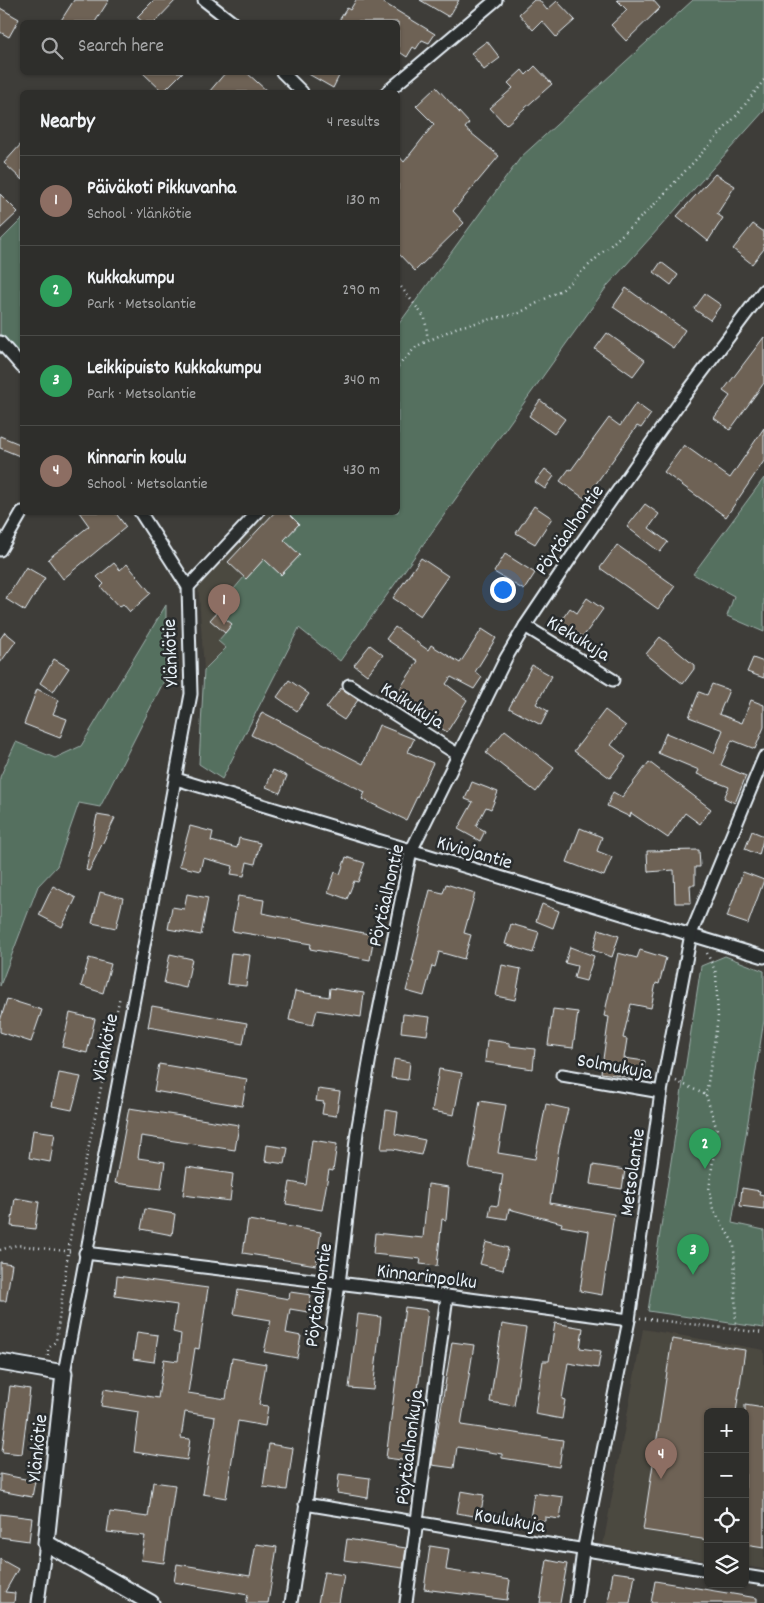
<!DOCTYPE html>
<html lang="en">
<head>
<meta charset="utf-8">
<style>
  :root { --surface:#2e2e2b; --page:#3a3a37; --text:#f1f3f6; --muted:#a7a8a9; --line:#494a47; --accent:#bca0f2 }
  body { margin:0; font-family:Dekko,sans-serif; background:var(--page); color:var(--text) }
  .controls { position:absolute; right:15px; bottom:15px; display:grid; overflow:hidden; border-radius:8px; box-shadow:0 1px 4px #0004 }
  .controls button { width:45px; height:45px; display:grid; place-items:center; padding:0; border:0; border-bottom:1px solid var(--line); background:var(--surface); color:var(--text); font:25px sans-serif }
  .you { position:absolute; left:502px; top:589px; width:18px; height:18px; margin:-12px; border:4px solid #fff; border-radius:50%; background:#1a73e8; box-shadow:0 0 0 8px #1a73e833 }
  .badge { display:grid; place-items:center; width:32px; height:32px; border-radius:50%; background:var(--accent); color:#fff; font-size:16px; font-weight:700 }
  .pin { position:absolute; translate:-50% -41px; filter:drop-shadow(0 1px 2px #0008) }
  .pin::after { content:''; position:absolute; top:26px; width:18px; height:15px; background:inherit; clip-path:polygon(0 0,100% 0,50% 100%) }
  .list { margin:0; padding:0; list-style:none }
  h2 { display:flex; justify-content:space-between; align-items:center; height:65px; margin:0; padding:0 20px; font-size:21px }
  h2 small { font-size:16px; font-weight:400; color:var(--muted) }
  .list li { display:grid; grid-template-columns:32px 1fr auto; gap:15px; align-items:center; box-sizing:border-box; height:90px; padding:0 20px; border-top:1px solid var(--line) }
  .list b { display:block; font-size:19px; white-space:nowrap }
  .list p { margin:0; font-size:16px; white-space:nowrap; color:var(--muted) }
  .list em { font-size:16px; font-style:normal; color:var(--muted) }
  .icon { flex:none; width:28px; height:28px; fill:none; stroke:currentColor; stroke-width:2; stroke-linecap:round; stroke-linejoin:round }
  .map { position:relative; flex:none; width:764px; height:1603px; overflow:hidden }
  .search { position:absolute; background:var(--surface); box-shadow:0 1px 4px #0004; left:20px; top:20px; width:380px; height:55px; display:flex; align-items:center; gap:12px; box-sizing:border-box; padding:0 18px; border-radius:8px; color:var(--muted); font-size:19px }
  .panel { position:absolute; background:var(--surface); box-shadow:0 1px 4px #0004; left:20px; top:90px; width:380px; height:425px; border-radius:8px }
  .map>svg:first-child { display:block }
</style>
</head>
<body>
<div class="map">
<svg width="764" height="1603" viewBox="0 0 764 1603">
  <rect width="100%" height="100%" fill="#3e3d39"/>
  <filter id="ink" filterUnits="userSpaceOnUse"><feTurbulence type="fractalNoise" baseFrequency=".02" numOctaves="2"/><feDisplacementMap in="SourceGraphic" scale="10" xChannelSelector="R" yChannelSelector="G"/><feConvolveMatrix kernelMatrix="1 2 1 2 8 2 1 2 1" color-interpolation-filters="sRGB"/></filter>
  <g filter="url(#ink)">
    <!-- built -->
    <g fill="#4c4841">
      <polygon points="263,513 357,513 204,670 198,581"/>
      <polygon points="643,1329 764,1350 764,1569 745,1566 745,1412 708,1412 708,1561 603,1545"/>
    </g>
    <!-- green -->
    <g fill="#55705f" stroke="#9eb0ac">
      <polygon points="693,0 764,0 764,111 608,285 340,661 299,628 222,779 199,764 204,670 226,648 218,641 232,625 211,607 219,598 223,602 244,577 246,579 264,559 281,575 300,555 284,540 299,524 287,513 398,512 398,325 521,157"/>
      <polygon points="22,219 22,360 0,336 0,241"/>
      <polygon points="764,478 764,632 727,616 734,596 693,574"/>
      <polygon points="166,605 166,677 100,807 79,803 57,866 38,886 0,986 0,777 16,742 55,758 81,746"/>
      <polygon points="725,956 764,971 764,1020 732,1223 764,1230 764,1328 648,1311 701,966"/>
    </g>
    <!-- building -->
    <g fill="#6e6254" stroke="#e8f1f8">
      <polygon points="74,0 109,0 95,22 60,22"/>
      <polygon points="154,0 176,0 155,22 143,22 137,17"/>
      <polygon points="356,0 379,0 435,34 429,43 422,40 416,49 413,47 407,57 398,51 398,22 338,22 347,8 350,10"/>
      <polygon points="420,0 459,0 449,17"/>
      <polygon points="534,0 539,0 547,10 557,1 575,20 556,37 542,21 533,30 519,14"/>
      <polygon points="617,0 653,0 660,8 626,41 611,25 627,10"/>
      <polygon points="0,8 19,19 9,37 0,32"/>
      <polygon points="487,41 500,58 484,70 471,53"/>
      <polygon points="535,66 552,84 506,125 490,108 513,88 508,83 522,70 526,75"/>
      <polygon points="142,72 183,72 163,92"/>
      <polygon points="226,72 246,72 268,92 209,92"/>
      <polygon points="305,72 341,72 333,88"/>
      <polygon points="436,87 469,123 465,128 499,156 453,211 464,223 415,271 398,253 398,155 404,162 434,124 416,106"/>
      <polygon points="22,143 22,180 4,163"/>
      <polygon points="715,174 735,186 717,214 723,218 708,241 677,216"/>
      <polygon points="0,194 18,212 0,229"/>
      <polygon points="753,224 764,232 764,249 752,264 733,249"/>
      <polygon points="661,262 678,275 671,285 654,272"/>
      <polygon points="626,288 685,330 673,348 613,307"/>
      <polygon points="705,294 721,305 710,320 694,309"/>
      <polygon points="607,333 645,360 633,376 595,349"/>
      <polygon points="764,337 764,383 730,430 714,418 730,396 723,391"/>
      <polygon points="540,400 565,419 554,434 529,416"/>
      <polygon points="636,403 651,414 641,428 637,426 585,499 560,481 569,469 571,470 609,418 620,426"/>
      <polygon points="764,428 764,461 726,517 664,472 684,445 730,478"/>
      <polygon points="0,436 22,445 22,457 0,448"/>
      <polygon points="545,469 554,476 545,489 535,482"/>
      <polygon points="645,504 659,514 649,528 668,542 660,552 627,527"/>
      <polygon points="534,506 552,518 535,544 516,533"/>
      <polygon points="79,512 115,512 126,527 63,579 48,559 89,526"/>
      <polygon points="275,512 287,512 299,524 284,540 300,555 281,575 264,559 246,579 228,562"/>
      <polygon points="617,545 675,586 658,609 600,568"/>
      <polygon points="505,554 535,573 524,590 494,572"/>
      <polygon points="421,558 448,576 420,616 393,598"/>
      <polygon points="114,563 120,570 127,564 151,593 130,612 123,604 119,607 101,587 104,584 97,577"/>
      <polygon points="26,567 45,578 25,611 6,599"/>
      <polygon points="587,598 603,609 583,637 560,622 570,608 577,613"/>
      <polygon points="217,612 232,624 225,633 210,620"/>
      <polygon points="395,627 428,650 431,645 460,663 482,629 496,638 475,672 482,677 474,689 451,677 446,684 467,700 447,732 425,718 427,714 397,693 418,661 386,639"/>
      <polygon points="5,632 16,641 0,663 0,639"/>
      <polygon points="660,637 694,665 694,669 683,684 646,654"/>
      <polygon points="370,645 383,655 367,675 354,665"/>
      <polygon points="753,658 764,662 764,678 747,672"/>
      <polygon points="54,659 69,668 53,692 40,683"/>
      <polygon points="532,665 552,676 536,704 548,711 541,725 509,708"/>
      <polygon points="289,680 309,694 297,711 277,697"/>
      <polygon points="712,684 729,690 719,714 742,723 751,700 764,705 764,727 755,749 732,740 721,765 746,776 735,803 724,798 729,787 697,774 699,770 658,753 666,733 714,753 723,730 689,717 699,692 707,695"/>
      <polygon points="341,688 358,700 344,720 326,708"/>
      <polygon points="37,689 59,700 53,714 67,719 60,738 24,724"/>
      <polygon points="605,710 626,726 611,745 626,757 610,778 574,751"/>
      <polygon points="262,712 363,764 379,725 414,739 408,752 433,763 406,820 362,799 365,792 251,735"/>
      <polygon points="505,730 554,768 536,792 486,753"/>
      <polygon points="649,762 711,809 700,824 685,813 668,838 631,813 630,817 607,806 613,792 622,797"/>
      <polygon points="273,770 287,776 280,793 266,787"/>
      <polygon points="472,782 498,792 491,809 486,807 476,826 485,831 480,841 458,829 473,802 465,799"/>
      <polygon points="97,815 115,818 89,871 86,870"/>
      <polygon points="190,826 213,832 211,841 237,848 239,838 260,843 255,864 247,862 244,876 231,874 233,866 203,858 200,871 179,866"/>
      <polygon points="580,828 602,837 597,851 612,857 604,876 567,862"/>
      <polygon points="752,831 764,836 759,855 745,849"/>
      <polygon points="699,850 700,867 695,867 695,885 690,885 691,903 675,903 674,870 648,872 647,851"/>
      <polygon points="346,857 365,863 358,882 354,881 347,899 328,892 335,872 340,874"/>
      <polygon points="743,872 764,880 748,924 727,917"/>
      <polygon points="446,884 475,893 464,933 471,935 464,959 439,952 435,967 432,966 424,996 406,991 414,961 412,961 430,890 443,893"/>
      <polygon points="53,886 76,898 62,927 39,915"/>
      <polygon points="100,892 123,898 116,928 92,923"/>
      <polygon points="187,894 208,898 201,935 168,929 172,907 184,909"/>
      <polygon points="238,896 264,900 262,913 374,935 370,960 310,949 311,944 232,931"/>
      <polygon points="542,904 559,911 553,928 536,921"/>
      <polygon points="511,924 539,932 533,953 505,944"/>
      <polygon points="599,929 619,936 612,957 593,950"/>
      <polygon points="570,947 594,956 586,981 574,978 577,966 565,963"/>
      <polygon points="640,950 666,958 659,984 656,983 651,1008 631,1004 623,1038 627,1039 624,1058 645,1061 643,1079 601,1073 609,1017 604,1016 618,953 637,958"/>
      <polygon points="231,953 250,955 246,986 227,984"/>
      <polygon points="170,954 192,959 186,988 164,983"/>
      <polygon points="89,958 111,964 103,993 81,986"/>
      <polygon points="502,965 521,969 515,1000 496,996"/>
      <polygon points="330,988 364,993 361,1017 317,1010 313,1025 289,1020 295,991 329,997"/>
      <polygon points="7,999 42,1010 31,1042 0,1032 0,1021"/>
      <polygon points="152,1006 247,1023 243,1044 148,1027"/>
      <polygon points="553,1009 578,1012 573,1048 548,1045"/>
      <polygon points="70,1013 95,1019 87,1053 62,1047"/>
      <polygon points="403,1014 430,1017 427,1035 401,1032"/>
      <polygon points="487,1040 510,1043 510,1046 535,1049 533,1069 485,1062"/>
      <polygon points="394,1059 410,1062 408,1080 391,1078"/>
      <polygon points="159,1064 247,1079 242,1106 154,1091"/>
      <polygon points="439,1069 462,1073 454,1115 432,1111"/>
      <polygon points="59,1073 81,1077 72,1110 52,1106"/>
      <polygon points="318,1089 340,1092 336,1116 322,1114 324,1102 316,1101"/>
      <polygon points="480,1101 506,1105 498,1153 535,1159 546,1104 568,1109 559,1147 550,1203 614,1214 602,1295 580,1291 589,1231 561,1226 562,1223 509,1209 507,1219 489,1216 491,1205 498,1206 503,1174 469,1168"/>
      <polygon points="129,1108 239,1125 235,1150 141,1136 138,1158 165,1162 161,1189 115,1183"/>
      <polygon points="386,1110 398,1112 395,1134 425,1140 421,1155 393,1149 381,1149"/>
      <polygon points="33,1130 55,1133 50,1162 29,1158"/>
      <polygon points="312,1140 337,1144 333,1171 329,1170 322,1210 286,1204 290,1182 306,1185"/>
      <polygon points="267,1145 288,1148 285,1164 265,1161"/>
      <polygon points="593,1165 625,1170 622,1189 590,1184"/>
      <polygon points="187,1167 233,1174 230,1201 183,1195"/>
      <polygon points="428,1184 449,1187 446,1220 442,1219 437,1266 420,1264 421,1259 373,1254 375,1233 423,1238"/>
      <polygon points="742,1188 760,1191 759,1194 764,1195 764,1209 740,1206"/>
      <polygon points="15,1198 39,1202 35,1229 11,1226"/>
      <polygon points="145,1209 175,1214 172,1235 141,1229"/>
      <polygon points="248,1220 321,1232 316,1265 243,1253"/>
      <polygon points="486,1242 508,1248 503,1270 480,1264"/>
      <polygon points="0,1262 12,1264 6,1301 0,1301"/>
      <polygon points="117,1276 208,1288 199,1349 195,1348 188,1393 226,1399 232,1358 266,1364 259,1405 268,1406 265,1426 238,1421 226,1498 203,1494 215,1417 185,1412 181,1438 190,1439 187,1460 134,1452 139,1412 101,1406 104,1389 158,1398 164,1359 178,1361 181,1334 173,1332 177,1305 115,1296"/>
      <polygon points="238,1290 289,1299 290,1292 311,1295 308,1312 290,1309 286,1333 301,1336 297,1358 264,1352 271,1320 234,1314"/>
      <polygon points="405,1307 428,1310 409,1461 386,1458"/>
      <polygon points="358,1314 381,1317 373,1390 349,1388"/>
      <polygon points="555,1323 583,1328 580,1348 601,1351 598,1368 568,1363 562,1399 565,1400 562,1419 535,1414 543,1361 549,1361"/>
      <polygon points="502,1324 526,1328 514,1406 490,1402"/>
      <polygon points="137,1332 158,1335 154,1362 133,1359"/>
      <polygon points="672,1339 745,1350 736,1412 708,1412 708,1540 643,1530"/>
      <polygon points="452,1342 474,1345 461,1425 563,1440 559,1467 502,1458 502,1454 457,1447 454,1468 432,1465"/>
      <polygon points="10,1386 30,1389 22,1454 2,1452"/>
      <polygon points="745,1405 764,1408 764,1548 745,1545"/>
      <polygon points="269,1444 293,1448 287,1490 263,1487"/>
      <polygon points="0,1474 35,1481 32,1497 0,1491"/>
      <polygon points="339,1474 370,1478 368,1498 337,1493"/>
      <polygon points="153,1482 175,1485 164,1563 141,1560 145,1536 107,1532 110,1512 148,1517"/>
      <polygon points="461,1491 484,1495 480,1517 457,1513"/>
      <polygon points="534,1493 563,1497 560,1519 545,1517 545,1521 530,1519"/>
      <polygon points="0,1514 32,1518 29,1541 0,1537"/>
      <polygon points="347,1539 406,1548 403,1568 344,1560"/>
      <polygon points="256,1544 277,1547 268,1603 246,1603 248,1595 174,1582 177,1564 250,1576"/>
      <polygon points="430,1546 449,1549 446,1570 510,1580 507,1600 424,1589"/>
      <polygon points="0,1559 18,1569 5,1592 15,1593 14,1603 0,1603"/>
      <polygon points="547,1560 567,1564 560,1603 540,1603"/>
      <polygon points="324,1572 344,1575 339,1603 318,1603"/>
      <polygon points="613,1572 635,1575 630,1603 608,1603"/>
      <polygon points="655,1581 757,1598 757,1603 651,1603"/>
    </g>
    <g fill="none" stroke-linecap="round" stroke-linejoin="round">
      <!-- street casing -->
      <g stroke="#e8f1f8" stroke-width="15">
        <g id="street">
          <polyline points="204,0 232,22"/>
          <polyline points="282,72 302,92"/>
          <polyline points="387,92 496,0"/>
          <polyline points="0,342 22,367"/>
          <polyline points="0,550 22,512"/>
          <polyline points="188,587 258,512"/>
          <polyline points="525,626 613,680"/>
          <polyline points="349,685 457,754"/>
          <polyline points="176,779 764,957"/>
          <polyline points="562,1075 661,1092"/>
          <polyline points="85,1253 447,1296 629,1320"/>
          <polyline points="64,1373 191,694 188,587 140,512"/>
          <polyline points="305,1504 708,1570"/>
          <polyline points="745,1576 764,1579"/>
          <polyline points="38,1603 46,1543"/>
          <polyline points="291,1603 339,1284 357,1132 373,1040 411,851 506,658 525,626 570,559 682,399 764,290"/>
          <polyline points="406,1603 447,1296"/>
          <polyline points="576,1603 583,1551 629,1320 661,1092 691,934 764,757"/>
        </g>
      </g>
      <!-- secondary casing -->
      <g stroke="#e8f1f8" stroke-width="19">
        <polyline id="secondary" points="0,1362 64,1373 46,1543 151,1603"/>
      </g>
      <!-- path -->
      <g stroke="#e8f1f8" stroke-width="2.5" stroke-dasharray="1 4" stroke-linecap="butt">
        <polyline points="398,283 425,318 428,341"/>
        <polyline points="398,366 417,346 458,327 519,313 563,289 652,207 737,115 764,80"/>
        <polyline points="707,953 716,973 718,1018 706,1095 717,1130 709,1190 713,1209 734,1244 736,1330"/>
        <polyline points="676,1081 706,1095"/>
        <polyline points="0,1250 17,1245 73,1252"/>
        <polyline points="640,1318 764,1333"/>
        <polyline points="48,1356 48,1349 56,1341 71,1232 120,996"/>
      </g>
      <!-- street -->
      <use href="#street" stroke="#2a2d2e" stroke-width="11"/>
      <!-- secondary -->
      <use href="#secondary" stroke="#2a2d2e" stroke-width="15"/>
    </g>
  </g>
  <g text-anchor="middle" stroke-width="5" stroke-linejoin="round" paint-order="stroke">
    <!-- street labels -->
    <g font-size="20" fill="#e8f1f8" stroke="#2a2d2e">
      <text transform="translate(568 529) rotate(-55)" y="7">Pöytäalhontie</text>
      <text transform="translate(579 637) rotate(31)" y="7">Kiekukuja</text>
      <text transform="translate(169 653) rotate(-92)" y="7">Ylänkötie</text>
      <text transform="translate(413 704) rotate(32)" y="7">Kaikukuja</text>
      <text transform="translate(475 851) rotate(16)" y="7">Kiviojantie</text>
      <text transform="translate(385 895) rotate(-77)" y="7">Pöytäalhontie</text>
      <text transform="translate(104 1047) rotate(-79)" y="7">Ylänkötie</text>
      <text transform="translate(615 1065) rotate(10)" y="7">Solmukuja</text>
      <text transform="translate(631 1172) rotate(-82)" y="7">Metsolantie</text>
      <text transform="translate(427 1275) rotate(7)" y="7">Kinnarinpolku</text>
      <text transform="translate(317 1295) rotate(-82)" y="7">Pöytäalhontie</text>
      <text transform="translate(408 1447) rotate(-83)" y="7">Pöytäalhonkuja</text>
      <text transform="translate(36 1448) rotate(-84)" y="7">Ylänkötie</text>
      <text transform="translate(510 1519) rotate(10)" y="7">Koulukuja</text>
    </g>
  </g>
</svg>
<div class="controls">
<button>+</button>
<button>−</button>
<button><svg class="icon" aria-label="locate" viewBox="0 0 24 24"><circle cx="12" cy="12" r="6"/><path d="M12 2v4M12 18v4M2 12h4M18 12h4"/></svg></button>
<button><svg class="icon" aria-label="layers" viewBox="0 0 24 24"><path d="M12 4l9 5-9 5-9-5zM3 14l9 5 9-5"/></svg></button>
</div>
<div class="you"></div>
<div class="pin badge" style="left:224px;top:625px;background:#8d6e63">1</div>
<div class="pin badge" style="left:705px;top:1169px;background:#2e9e5b">2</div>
<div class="pin badge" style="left:693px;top:1275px;background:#2e9e5b">3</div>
<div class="pin badge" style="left:661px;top:1479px;background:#8d6e63">4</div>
<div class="search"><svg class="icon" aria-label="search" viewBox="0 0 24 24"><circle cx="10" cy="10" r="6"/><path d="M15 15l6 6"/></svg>Search here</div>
<section class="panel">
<h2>Nearby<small>4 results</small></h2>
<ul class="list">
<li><span class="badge" style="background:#8d6e63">1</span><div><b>Päiväkoti Pikkuvanha</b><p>School · Ylänkötie</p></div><em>130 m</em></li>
<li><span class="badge" style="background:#2e9e5b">2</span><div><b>Kukkakumpu</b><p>Park · Metsolantie</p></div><em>290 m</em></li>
<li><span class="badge" style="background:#2e9e5b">3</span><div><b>Leikkipuisto Kukkakumpu</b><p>Park · Metsolantie</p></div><em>340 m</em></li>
<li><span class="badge" style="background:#8d6e63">4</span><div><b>Kinnarin koulu</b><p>School · Metsolantie</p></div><em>430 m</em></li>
</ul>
</section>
</div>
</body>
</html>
